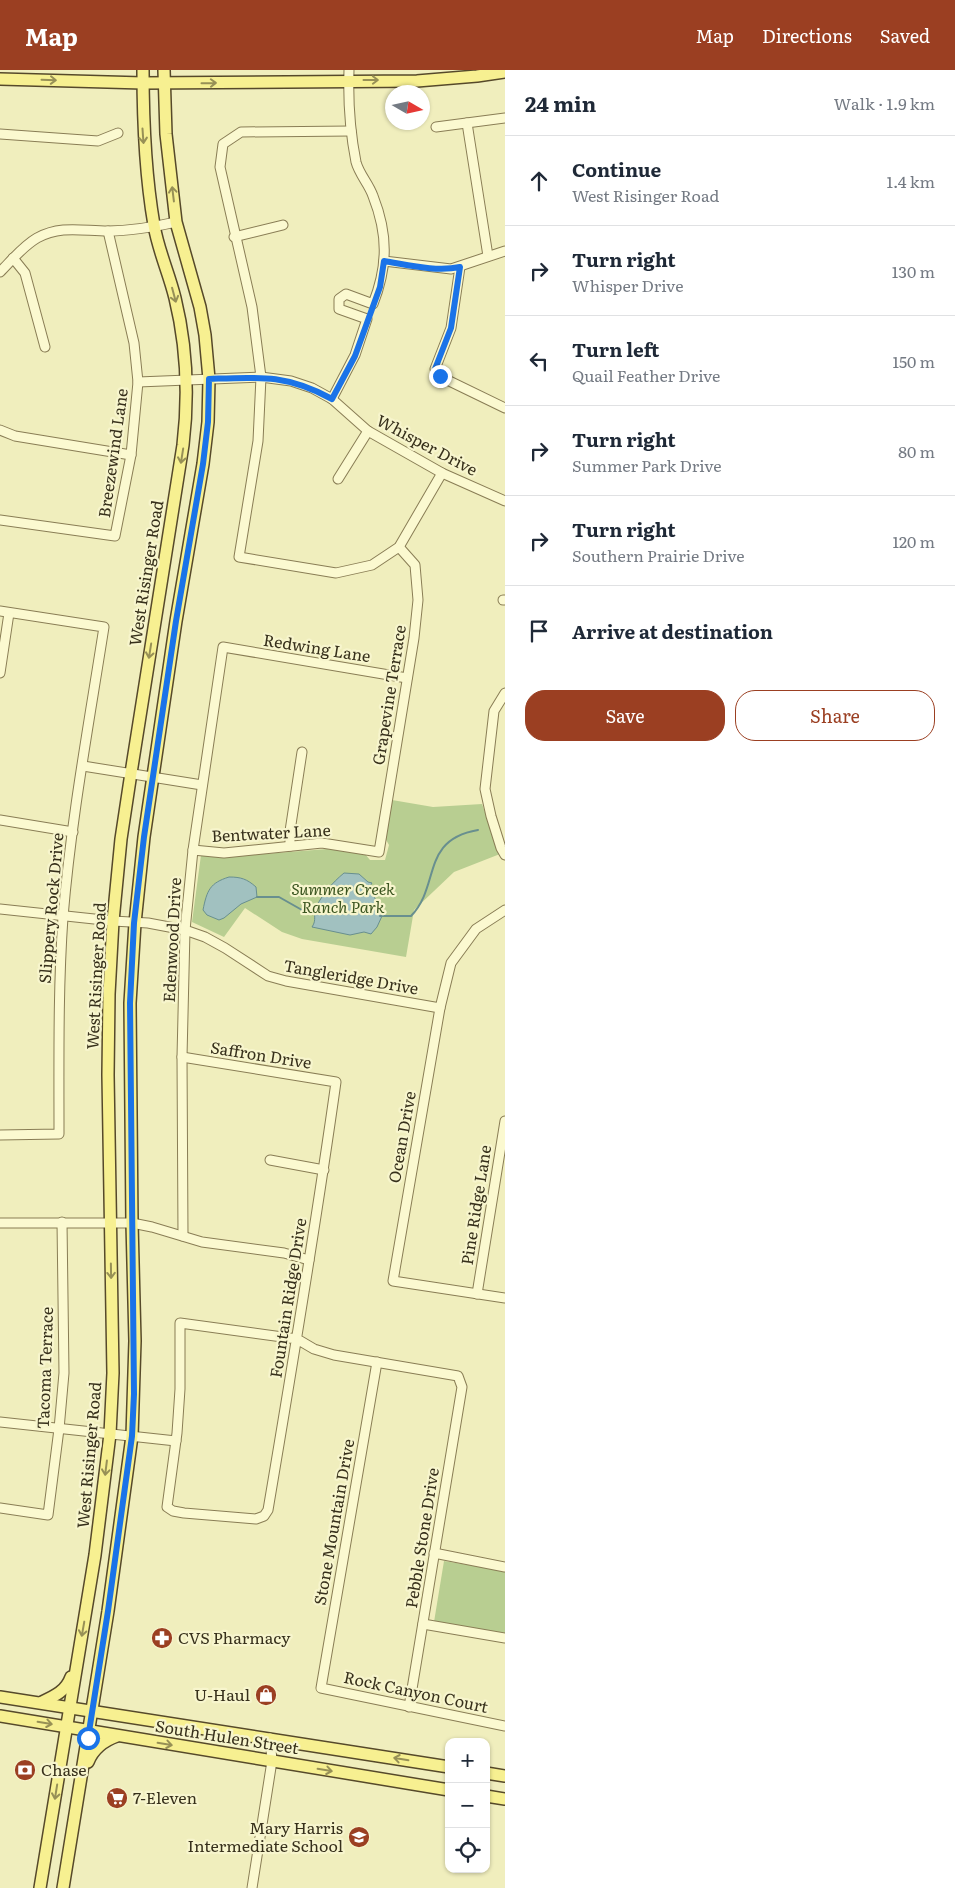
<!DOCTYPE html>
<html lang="en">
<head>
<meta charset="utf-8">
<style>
  :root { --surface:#fff; --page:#f6f6f7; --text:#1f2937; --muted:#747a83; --line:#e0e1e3; --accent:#9b3f22 }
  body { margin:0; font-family:Literata,serif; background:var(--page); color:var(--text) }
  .controls { position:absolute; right:15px; bottom:15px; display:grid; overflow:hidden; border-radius:10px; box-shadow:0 1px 4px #0004 }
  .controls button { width:45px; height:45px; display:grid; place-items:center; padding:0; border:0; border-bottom:1px solid var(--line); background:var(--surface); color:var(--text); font:25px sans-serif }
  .compass { position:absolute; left:385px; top:15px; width:45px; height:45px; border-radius:50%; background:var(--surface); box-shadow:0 1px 4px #0004; rotate:99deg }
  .stop { position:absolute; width:15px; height:15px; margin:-11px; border:4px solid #1a73e8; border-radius:50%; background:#fff }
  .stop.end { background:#1a73e8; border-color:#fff; box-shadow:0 1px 5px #0008 }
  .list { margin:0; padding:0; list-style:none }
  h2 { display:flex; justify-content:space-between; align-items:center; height:65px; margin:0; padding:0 20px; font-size:21px }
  h2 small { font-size:16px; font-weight:400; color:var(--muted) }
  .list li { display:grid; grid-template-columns:32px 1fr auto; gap:15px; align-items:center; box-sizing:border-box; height:90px; padding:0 20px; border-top:1px solid var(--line) }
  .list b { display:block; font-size:19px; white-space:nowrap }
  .list p { margin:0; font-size:16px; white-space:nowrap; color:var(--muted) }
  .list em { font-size:16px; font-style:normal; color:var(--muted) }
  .actions { display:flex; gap:10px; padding:15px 20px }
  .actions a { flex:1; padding:11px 0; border:1px solid var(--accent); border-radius:20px; text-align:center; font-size:18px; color:var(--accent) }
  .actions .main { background:var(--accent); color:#fff }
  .icon { flex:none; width:28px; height:28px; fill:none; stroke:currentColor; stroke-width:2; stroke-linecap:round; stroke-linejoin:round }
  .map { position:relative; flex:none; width:505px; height:1818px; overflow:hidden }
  header { display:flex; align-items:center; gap:30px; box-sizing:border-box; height:70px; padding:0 25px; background:var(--accent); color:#fff }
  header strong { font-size:24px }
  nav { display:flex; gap:28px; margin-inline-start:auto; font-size:18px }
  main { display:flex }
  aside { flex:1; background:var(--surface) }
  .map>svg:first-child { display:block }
</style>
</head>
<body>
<header>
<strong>Map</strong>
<nav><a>Map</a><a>Directions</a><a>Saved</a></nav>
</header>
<main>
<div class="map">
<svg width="505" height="1818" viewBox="0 0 505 1818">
  <rect width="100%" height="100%" fill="#f0eebd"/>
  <!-- green -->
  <g fill="#b8ce91">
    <polygon points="392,730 433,737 482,734 500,784 454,802 414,840 406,887 302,869 282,862 245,838 224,867 192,852 201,785 227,787 327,779 365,784 370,790 385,790 389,775 385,768"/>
    <polygon points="444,1491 505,1501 505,1563 434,1552"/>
  </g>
  <!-- water -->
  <g fill="#a1c1c0" stroke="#688f8f">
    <path d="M344 803 359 804 368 812 372 813 370 816 382 846 377 857 371 864 364 862 350 865 312 857C316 851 314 848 315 842 318 828 333 812 344 803Z"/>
    <path d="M229 807C241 807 247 809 256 817L257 827 241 834 224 848 219 850 207 845 203 840C207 820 210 813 229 807Z"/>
  </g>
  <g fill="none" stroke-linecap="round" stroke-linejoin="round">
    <!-- stream -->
    <g stroke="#688f8f" stroke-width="2">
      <polyline points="257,827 279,827 302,840 318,842"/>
      <path d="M380 846H411C441 815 420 770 478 760"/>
    </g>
    <!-- minor casing -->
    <g stroke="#897d55" stroke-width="11">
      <g id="minor">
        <polyline points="467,53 488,186"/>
        <polyline points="436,57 505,48"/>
        <polyline points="351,61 241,62 223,74 220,97 252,237 261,307 258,371 239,487 336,503 372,495 399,477 442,403"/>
        <polyline points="0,64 98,71 118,63"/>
        <polyline points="234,167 283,155"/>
        <polyline points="13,188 25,203 45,277"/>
        <polyline points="384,191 451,199 505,181"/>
        <polyline points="460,197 451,258 435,299 439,306 505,338"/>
        <path d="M0 202C11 191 23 176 37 168 61 155 82 161 108 161 131 161 154 157 176 152"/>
        <polyline points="138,312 261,307 291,311 312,318 332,329 368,361 442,403 505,431"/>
        <path d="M332 329 355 285 367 249 339 239V229L346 224 373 234C388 196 388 164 373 126 369 114 359 104 356 92 350 62 348 30 349 0"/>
        <polyline points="0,360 15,366 131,385"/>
        <polyline points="338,409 368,361"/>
        <polyline points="0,450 115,466 131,385 138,312 134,273 108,161"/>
        <polyline points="503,530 505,530"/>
        <path d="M0 541 104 557C89 653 71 750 63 847 58 919 59 991 59 1064L0 1065"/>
        <polyline points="0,603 9,543"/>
        <polyline points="505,623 494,641 485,719 491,746 501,778 505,785"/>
        <polyline points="83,696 202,715"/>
        <polyline points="0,750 73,762"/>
        <polyline points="290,776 290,761 302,682"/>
        <polyline points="193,780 224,783 322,773 379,782 414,568 418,530 415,495 399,477"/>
        <polyline points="0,839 113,851 148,853 185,860 205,867 225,878 268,906 286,911 440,938"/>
        <polyline points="505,840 476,859 451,893 440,938 393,1211 505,1228"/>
        <path d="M182 987 336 1012C316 1155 292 1298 268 1440L264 1446 256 1449 184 1443 173 1441 167 1437 177 1363 180 1319V1253L297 1269 314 1279 334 1285 458 1306 462 1317 409 1637"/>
        <polyline points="270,1090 324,1100"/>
        <polyline points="0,1153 132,1153 152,1157 202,1172 284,1183 309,1190"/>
        <polyline points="183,1166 182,987 185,860 193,780 223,577 407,608"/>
        <polyline points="477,1224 505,1051"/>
        <polyline points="377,1292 321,1618 505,1656"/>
        <polyline points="0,1352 176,1371"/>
        <polyline points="0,1438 48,1445 59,1359 64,1303 62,1152"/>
        <polyline points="434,1483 505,1497"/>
        <polyline points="423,1554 505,1568"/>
        <polyline points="252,1818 272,1691 270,1668"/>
      </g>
    </g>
    <!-- major casing -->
    <g stroke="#56492a" stroke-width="14">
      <g id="major">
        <polyline points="0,9 143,13 417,11 477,6 505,2"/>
        <polyline points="0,1627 449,1697"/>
        <path d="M42 1632C55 1626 66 1621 71 1607"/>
        <polyline points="0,1646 449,1720"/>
        <path d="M88 1692C93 1679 103 1671 117 1666"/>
        <polyline points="486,1703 505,1706"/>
        <polyline points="486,1726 505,1729"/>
        <path d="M40 1818 95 1485 110 1364 113 1303 108 1005 109 924 113 851 121 769 131 703 183 375C189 325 187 277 175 228 169 203 158 180 154 155 145 103 143 52 143 0"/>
        <polyline points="63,1818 108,1541 132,1366 135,1271 132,1153 130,933 135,853 144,767 176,551 203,394 208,352 209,309 205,265 200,237 176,152 166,64 164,0"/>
      </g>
    </g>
    <!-- minor -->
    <use href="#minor" stroke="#fbf9d0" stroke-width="9"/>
    <!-- major -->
    <use href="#major" stroke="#f7f091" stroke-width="11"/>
  </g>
  <!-- one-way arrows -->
  <defs><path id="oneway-shaft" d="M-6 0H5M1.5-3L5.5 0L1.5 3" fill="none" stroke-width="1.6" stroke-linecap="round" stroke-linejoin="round" transform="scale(1.25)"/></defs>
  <g stroke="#979056">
    <use href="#oneway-shaft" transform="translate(49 10) rotate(2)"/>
    <use href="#oneway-shaft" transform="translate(371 10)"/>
    <use href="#oneway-shaft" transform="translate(209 13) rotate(-1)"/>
    <use href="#oneway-shaft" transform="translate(143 66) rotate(86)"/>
    <use href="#oneway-shaft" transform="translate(173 124) rotate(-97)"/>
    <use href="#oneway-shaft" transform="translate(174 225) rotate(75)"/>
    <use href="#oneway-shaft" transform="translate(182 386) rotate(99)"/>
    <use href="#oneway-shaft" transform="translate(150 581) rotate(99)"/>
    <use href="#oneway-shaft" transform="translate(111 1201) rotate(89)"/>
    <use href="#oneway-shaft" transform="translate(106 1398) rotate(97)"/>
    <use href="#oneway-shaft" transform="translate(83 1559) rotate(100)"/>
    <use href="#oneway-shaft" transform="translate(45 1653) rotate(9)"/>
    <use href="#oneway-shaft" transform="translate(165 1674) rotate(9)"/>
    <use href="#oneway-shaft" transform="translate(401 1689) rotate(-171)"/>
    <use href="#oneway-shaft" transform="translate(325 1700) rotate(9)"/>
    <use href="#oneway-shaft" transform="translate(56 1722) rotate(99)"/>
  </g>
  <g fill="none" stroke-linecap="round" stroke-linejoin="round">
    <!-- route -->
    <path stroke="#1a73e8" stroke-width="6" d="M88 1668 108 1541 132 1366 134 1324 130 933 134 853 144 767 176 551 203 394 208 352 209 309C259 307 286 304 332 329L355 286 380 217 384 191C409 195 436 202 460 197L451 258 435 299 440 306"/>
  </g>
  <!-- icons -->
  <defs>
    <g id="pharmacy-disc" transform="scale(1.125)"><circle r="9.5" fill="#9b3f22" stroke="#f7f5cd"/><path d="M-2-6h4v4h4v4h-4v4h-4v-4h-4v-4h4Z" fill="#fff"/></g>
    <g id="shop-disc" transform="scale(1.125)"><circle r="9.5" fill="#9b3f22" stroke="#f7f5cd"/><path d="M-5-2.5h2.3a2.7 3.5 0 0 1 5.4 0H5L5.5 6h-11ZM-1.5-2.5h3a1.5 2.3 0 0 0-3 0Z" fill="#fff"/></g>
    <g id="bank-disc" transform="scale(1.125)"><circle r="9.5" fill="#9b3f22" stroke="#f7f5cd"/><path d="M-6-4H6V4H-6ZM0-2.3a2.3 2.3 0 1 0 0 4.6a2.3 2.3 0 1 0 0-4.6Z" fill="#fff"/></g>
    <g id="supermarket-disc" transform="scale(1.125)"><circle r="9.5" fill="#9b3f22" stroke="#f7f5cd"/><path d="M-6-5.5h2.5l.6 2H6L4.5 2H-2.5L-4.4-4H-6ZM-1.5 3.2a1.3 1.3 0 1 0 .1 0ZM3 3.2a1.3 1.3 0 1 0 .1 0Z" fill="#fff"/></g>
    <g id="school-disc" transform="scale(1.125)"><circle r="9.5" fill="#9b3f22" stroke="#f7f5cd"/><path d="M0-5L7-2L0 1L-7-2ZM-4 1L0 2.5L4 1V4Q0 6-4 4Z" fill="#fff"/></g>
  </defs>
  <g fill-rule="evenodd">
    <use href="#pharmacy-disc" x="162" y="1568"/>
    <use href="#shop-disc" x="266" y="1625"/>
    <use href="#bank-disc" x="25" y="1700"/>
    <use href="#supermarket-disc" x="117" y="1728"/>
    <use href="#school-disc" x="359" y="1767"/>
  </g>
  <g text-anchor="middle" stroke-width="4.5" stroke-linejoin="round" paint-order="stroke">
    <!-- street labels -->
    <g font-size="16" fill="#37301b" stroke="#f7f5cd">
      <text transform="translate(427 375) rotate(28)" y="6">Whisper Drive</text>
      <text transform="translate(113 383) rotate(-82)" y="6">Breezewind Lane</text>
      <text transform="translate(146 503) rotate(-81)" y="6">West Risinger Road</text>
      <text transform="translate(317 578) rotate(9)" y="6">Redwing Lane</text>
      <text transform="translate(389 625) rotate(-81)" y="6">Grapevine Terrace</text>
      <text transform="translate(271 763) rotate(-3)" y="6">Bentwater Lane</text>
      <text transform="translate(51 838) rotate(-85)" y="6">Slippery Rock Drive</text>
      <text transform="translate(172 870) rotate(-87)" y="6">Edenwood Drive</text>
      <text transform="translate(96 906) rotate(-87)" y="6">West Risinger Road</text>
      <text transform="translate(351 907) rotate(10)" y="6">Tangleridge Drive</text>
      <text transform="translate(261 985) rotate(9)" y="6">Saffron Drive</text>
      <text transform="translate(402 1067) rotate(-80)" y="6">Ocean Drive</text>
      <text transform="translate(476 1135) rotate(-81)" y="6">Pine Ridge Lane</text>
      <text transform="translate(288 1228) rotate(-81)" y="6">Fountain Ridge Drive</text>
      <text transform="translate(45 1298) rotate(-88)" y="6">Tacoma Terrace</text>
      <text transform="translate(89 1385) rotate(-85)" y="6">West Risinger Road</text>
      <text transform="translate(334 1452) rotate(-80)" y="6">Stone Mountain Drive</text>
      <text transform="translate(422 1468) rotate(-81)" y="6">Pebble Stone Drive</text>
      <text transform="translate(416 1622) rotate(12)" y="6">Rock Canyon Court</text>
      <text transform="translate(227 1667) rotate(9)" y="6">South Hulen Street</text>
    </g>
    <!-- park labels -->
    <g font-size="16" font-style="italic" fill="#3b5520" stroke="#f7f5cd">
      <text x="343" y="825">Summer Creek<tspan x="343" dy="18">Ranch Park</tspan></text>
    </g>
    <!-- poi labels -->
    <g font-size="16" fill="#37301b" stroke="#f7f5cd" text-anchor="start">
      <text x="178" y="1574">CVS Pharmacy</text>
      <text x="250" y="1631" text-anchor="end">U-Haul</text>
      <text x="41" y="1706">Chase</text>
      <text x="133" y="1734">7-Eleven</text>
      <text x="343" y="1764" text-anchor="end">Mary Harris<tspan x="343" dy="18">Intermediate School</tspan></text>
    </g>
  </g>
</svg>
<div class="controls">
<button>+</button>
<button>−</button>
<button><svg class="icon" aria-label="locate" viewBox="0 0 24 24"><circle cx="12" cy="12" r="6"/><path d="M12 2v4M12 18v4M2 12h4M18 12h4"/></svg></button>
</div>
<svg class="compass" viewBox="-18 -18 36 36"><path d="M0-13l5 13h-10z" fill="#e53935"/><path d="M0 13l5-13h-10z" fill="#747a83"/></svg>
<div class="stop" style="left:88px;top:1668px"></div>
<div class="stop end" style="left:440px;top:306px"></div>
</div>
<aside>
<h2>24 min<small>Walk · 1.9 km</small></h2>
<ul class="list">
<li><svg class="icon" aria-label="ahead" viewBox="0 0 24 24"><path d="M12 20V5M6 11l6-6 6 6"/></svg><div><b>Continue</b><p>West Risinger Road</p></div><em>1.4 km</em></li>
<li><svg class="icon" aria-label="right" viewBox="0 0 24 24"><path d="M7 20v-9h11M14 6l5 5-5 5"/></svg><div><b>Turn right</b><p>Whisper Drive</p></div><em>130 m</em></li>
<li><svg class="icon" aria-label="left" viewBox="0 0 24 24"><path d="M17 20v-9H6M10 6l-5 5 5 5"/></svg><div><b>Turn left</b><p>Quail Feather Drive</p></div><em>150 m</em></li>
<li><svg class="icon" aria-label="right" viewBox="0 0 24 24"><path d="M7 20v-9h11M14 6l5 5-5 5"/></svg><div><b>Turn right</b><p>Summer Park Drive</p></div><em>80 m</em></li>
<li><svg class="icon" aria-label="right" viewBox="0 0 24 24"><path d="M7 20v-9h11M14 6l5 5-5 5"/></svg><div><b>Turn right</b><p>Southern Prairie Drive</p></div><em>120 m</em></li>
<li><svg class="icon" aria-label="arrive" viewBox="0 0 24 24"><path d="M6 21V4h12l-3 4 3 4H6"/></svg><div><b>Arrive at destination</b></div></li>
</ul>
<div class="actions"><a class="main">Save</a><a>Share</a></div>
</aside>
</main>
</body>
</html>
